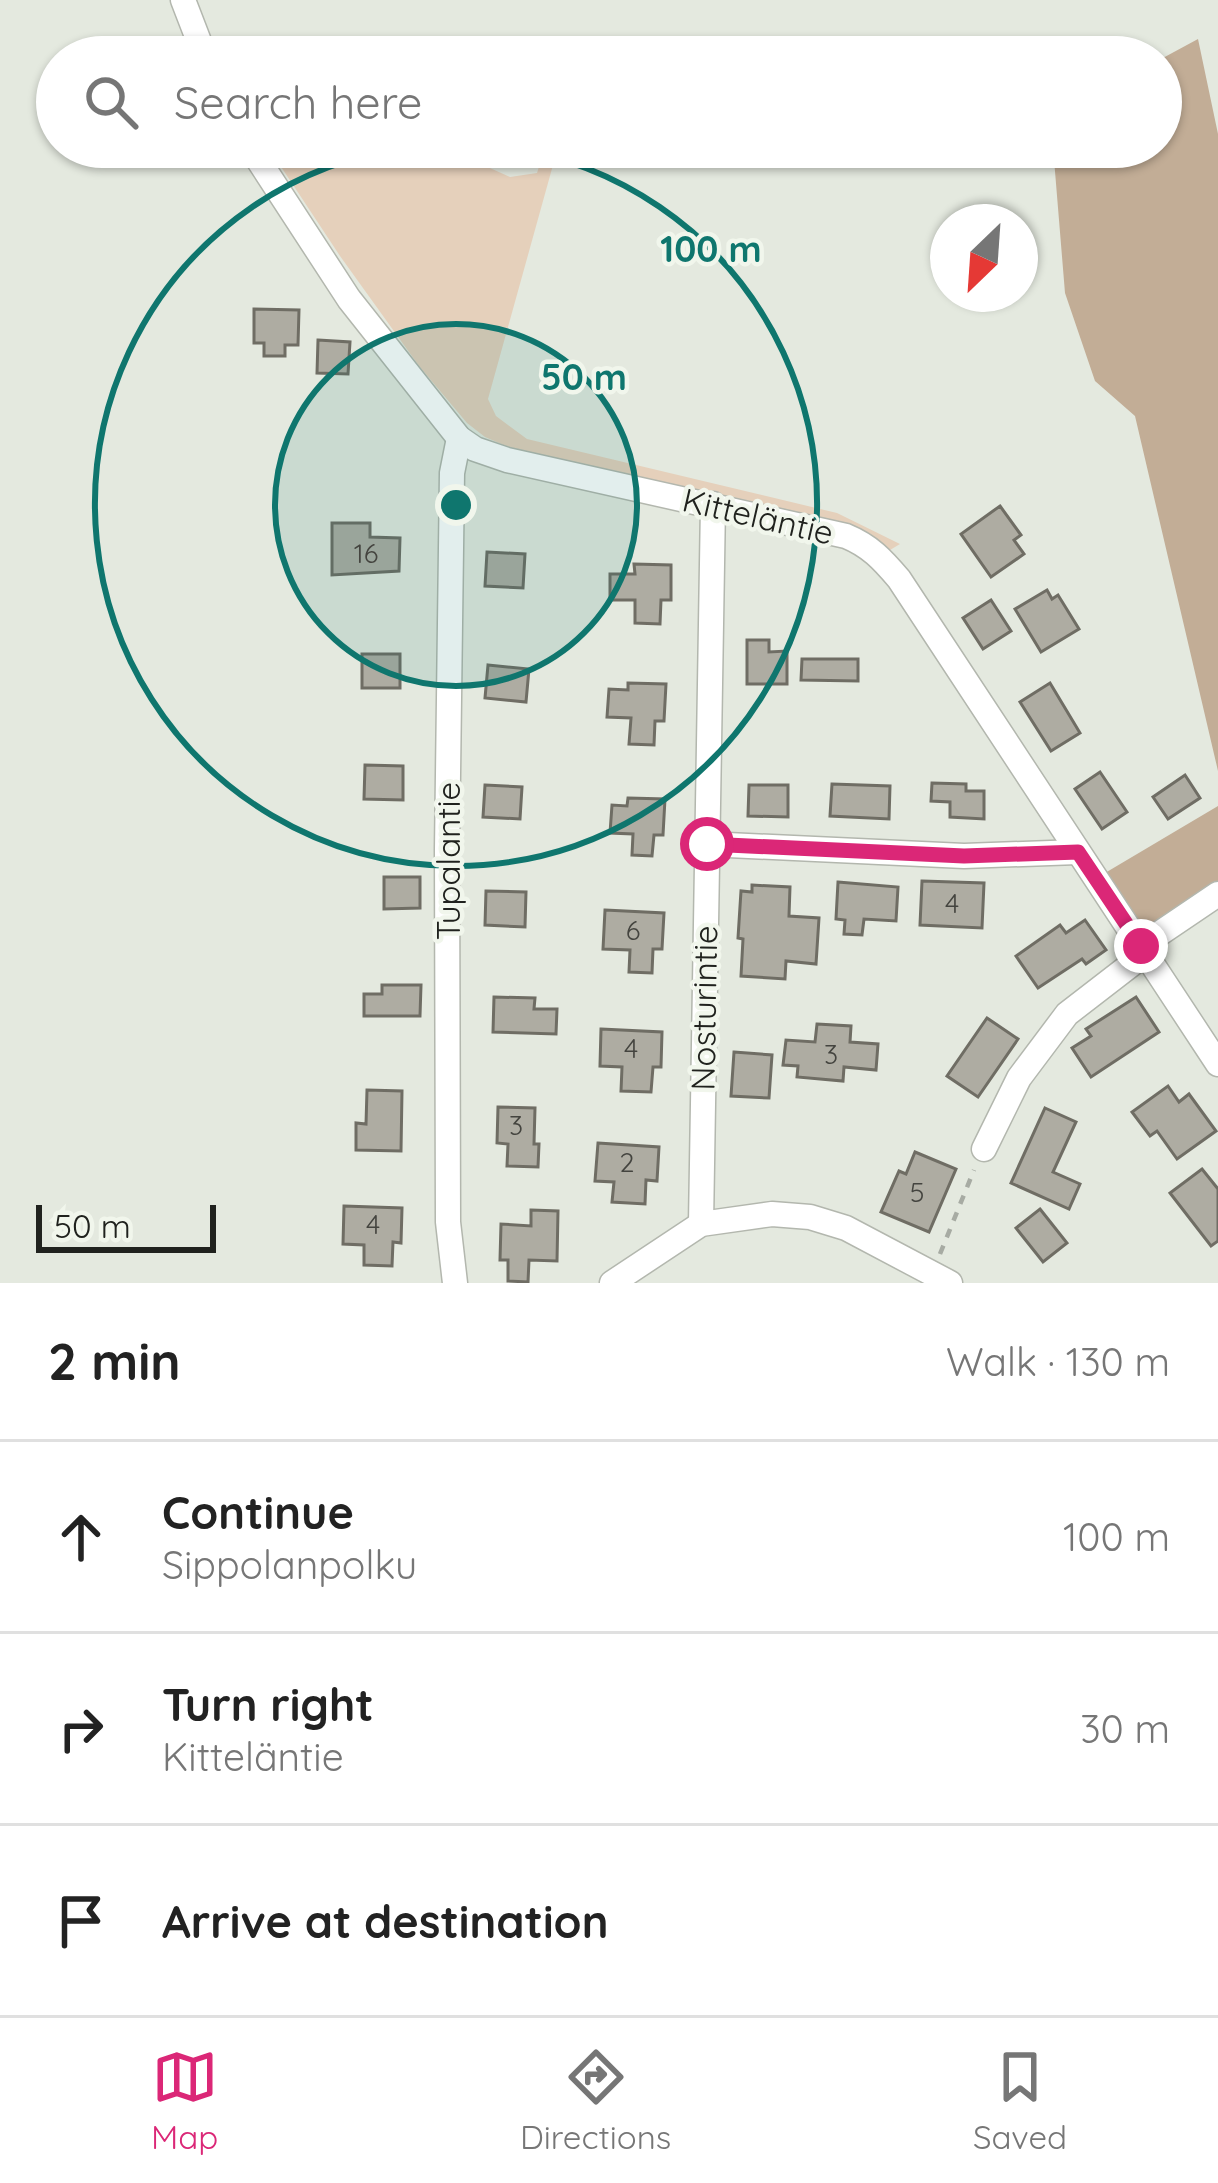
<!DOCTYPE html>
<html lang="en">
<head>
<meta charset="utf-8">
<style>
  :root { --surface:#fff; --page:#f2f2f2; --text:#222; --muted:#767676; --line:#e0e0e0; --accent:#db2777 }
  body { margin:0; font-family:Quicksand,sans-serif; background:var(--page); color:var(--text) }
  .compass { position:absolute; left:930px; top:204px; width:108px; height:108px; border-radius:50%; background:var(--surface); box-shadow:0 3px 9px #0004; rotate:205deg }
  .scale { position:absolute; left:36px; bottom:30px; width:180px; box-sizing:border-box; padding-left:12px; border:6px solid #20221e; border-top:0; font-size:33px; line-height:42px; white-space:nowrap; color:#20221e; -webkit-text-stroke:9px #f1f6ec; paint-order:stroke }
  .stop { position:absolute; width:36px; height:36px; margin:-27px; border:9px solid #db2777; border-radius:50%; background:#fff }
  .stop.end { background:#db2777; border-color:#fff; box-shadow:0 3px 12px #0008 }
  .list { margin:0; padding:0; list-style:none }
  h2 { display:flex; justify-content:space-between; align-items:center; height:156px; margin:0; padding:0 48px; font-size:51px }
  h2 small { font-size:39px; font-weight:400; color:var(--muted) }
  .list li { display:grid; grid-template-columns:78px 1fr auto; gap:36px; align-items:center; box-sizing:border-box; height:192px; padding:0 48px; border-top:3px solid var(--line) }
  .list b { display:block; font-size:45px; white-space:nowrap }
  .list p { margin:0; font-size:39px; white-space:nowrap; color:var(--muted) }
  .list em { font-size:39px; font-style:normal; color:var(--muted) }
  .icon { flex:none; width:66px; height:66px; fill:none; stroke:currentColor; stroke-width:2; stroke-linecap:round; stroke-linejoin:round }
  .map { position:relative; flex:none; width:1218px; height:1283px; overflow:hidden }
  .search { position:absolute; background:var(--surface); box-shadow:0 3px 9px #0004; left:36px; right:36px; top:36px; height:132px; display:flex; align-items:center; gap:30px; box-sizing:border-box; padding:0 42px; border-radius:66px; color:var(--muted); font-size:45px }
  .sheet { height:732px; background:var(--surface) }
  nav { display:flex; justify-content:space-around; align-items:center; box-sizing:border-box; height:168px; border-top:3px solid var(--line); background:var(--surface); font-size:33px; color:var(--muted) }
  nav a { display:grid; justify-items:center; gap:6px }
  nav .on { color:var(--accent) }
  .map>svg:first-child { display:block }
</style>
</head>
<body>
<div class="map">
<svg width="1218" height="1283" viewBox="0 0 1218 1283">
  <rect width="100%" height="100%" fill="#e4e9df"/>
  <!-- green -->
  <polygon fill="#e5d0bb" points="268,147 443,147 510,177 537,173 545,147 558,147 488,399 496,416 527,439 837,513 900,544 890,550 856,528 568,462 506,446 485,437 467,423 419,366 340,256"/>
  <!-- forest -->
  <g fill="#c2ad96">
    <polygon points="1198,39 1218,134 1218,771 1135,416 1095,381 1065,293 1053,147 1161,147 1161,59"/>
    <polygon points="1218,806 1218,881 1144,932 1105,873"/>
  </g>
  <!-- building -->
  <g fill="#aeaca2" stroke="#6f6d64" stroke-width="3">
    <polygon points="254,309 299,310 298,345 285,345 285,356 264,356 264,343 254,343"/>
    <polygon points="318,340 350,342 348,374 317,373"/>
    <polygon points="1000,506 1021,535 1014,540 1024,554 991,577 961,534"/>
    <polygon points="332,523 370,523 370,537 400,538 399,571 332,575"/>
    <polygon points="487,552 525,554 523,588 485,586"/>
    <polygon points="634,564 671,565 671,600 661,600 660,624 635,623 635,600 610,600 610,574 635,574"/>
    <polygon points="1047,590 1052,599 1058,595 1079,629 1041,652 1015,609"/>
    <polygon points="991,600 1011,631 983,649 963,618"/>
    <polygon points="747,640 769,640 769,652 787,651 787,684 747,684"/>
    <rect x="362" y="654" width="38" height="34"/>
    <polygon points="802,659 858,659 858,681 801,680"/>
    <polygon points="488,665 529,669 526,702 485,698"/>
    <polygon points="628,683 666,684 664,721 655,721 654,745 629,744 631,718 607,717 609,689 628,690"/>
    <polygon points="1050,683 1080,733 1051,751 1020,702"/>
    <polygon points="365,765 403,766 403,800 364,799"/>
    <polygon points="1100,772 1127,812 1102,829 1075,789"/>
    <polygon points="1185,775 1200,798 1168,819 1153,797"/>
    <polygon points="932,783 966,784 966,791 984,791 984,819 950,817 950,802 931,801"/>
    <polygon points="832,784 890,786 889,819 830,816"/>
    <polygon points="485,785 522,787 520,819 483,817"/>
    <polygon points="749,785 788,785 788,817 748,816"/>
    <polygon points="628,798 665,799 663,835 654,835 652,856 632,855 633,834 610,833 612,805 627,806"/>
    <polygon points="384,877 420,877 420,908 384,909"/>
    <polygon points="922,881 984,883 982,928 920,925"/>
    <polygon points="838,882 898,887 896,921 864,919 862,935 844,934 845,920 836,919"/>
    <polygon points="752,885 790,887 789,916 819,918 816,964 786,961 785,979 741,976 743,939 738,938 741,891 752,892"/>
    <polygon points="486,891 526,892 525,927 485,925"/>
    <polygon points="605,910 664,913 662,949 653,949 652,973 629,972 630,950 603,949"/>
    <polygon points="1085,920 1106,950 1086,964 1082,959 1038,988 1016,956 1060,925 1066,933"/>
    <polygon points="382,985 421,985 420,1016 364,1016 364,994 382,994"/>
    <polygon points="494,997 535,998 534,1009 557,1009 556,1034 493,1032"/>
    <polygon points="1136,997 1159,1032 1091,1077 1072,1048 1091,1036 1086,1029"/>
    <polygon points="987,1018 1018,1039 978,1097 947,1076"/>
    <polygon points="817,1024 851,1026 850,1042 878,1044 876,1070 844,1067 843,1081 797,1077 798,1066 783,1065 786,1040 815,1042"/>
    <polygon points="601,1029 662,1032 661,1067 653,1067 651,1092 621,1091 622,1067 600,1066"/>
    <polygon points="734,1052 772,1055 769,1098 731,1096"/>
    <polygon points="1168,1086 1179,1102 1189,1094 1216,1131 1177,1159 1157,1131 1150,1136 1132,1112"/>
    <polygon points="367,1090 402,1091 401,1151 356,1150 356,1123 366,1124"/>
    <polygon points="498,1107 535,1108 534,1144 539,1144 538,1167 507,1166 508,1144 497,1143"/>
    <polygon points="1045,1108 1076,1122 1053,1172 1080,1184 1069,1209 1011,1183"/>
    <polygon points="598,1143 659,1147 657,1181 646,1180 645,1204 612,1202 614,1182 595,1181"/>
    <polygon points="915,1152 956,1169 929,1232 881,1212 899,1171 906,1174"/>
    <polygon points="1202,1169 1218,1189 1218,1241 1211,1246 1170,1193"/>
    <polygon points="344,1206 402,1208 401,1243 393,1242 392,1266 364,1265 364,1245 343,1244"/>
    <polygon points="1040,1209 1067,1243 1043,1262 1016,1228"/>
    <polygon points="531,1210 558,1211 557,1261 529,1260 528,1282 508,1281 508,1260 500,1260 501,1224 531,1226"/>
  </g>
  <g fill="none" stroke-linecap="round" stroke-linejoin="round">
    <!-- street casing -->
    <g stroke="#b3b7ae" stroke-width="27">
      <g id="street">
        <polyline points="183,0 205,57"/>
        <path d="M250 147 349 299 459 438 475 449 507 460 846 536C870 546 882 559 899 579L1218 1064"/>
        <polyline points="707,844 964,856 1078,852"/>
        <polyline points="1141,946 1218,894"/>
        <polyline points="984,1149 1019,1078 1067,1014 1146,953"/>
        <polyline points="701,1224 713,504"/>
        <polyline points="455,1283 448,1222 447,849 452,473 459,438"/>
        <polyline points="612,1283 701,1224 772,1214 810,1217 846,1228 950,1283"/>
      </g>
    </g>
    <!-- path -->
    <polyline stroke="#a7aba3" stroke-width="4.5" stroke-dasharray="9 9" stroke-linecap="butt" points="940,1254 974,1170"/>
    <!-- street -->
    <use href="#street" stroke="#fff" stroke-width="24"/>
  </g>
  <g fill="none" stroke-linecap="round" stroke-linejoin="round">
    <!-- route -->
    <polyline stroke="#db2777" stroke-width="15" points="707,844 964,856 1078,852 1141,946"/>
  </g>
  <!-- distance rings -->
  <circle cx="456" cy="505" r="181" fill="#0f766e" fill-opacity=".12"/>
  <g fill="none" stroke="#0f766e" stroke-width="6">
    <circle cx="456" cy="505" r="181"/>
    <path d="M503 147A361 361 0 1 1 409 147"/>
  </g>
  <g text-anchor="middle" stroke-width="9" stroke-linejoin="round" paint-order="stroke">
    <!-- number labels -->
    <g font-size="27" fill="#44443f">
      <text x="366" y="563">16</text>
      <text x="952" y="913">4</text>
      <text x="633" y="940">6</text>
      <text x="631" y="1058">4</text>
      <text x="831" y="1064">3</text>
      <text x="516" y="1135">3</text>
      <text x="627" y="1172">2</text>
      <text x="917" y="1202">5</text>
      <text x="373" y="1234">4</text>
    </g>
    <!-- street labels -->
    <g font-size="33" fill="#20221e" stroke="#f1f6ec">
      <text transform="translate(758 516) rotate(13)" y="12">Kitteläntie</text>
      <text transform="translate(448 861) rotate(-90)" y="12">Tupalantie</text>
      <text transform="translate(704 1008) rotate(-89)" y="12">Nosturintie</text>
    </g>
  </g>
  <circle cx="456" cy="505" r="18" fill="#0f766e" stroke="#f1f6ec" stroke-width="6"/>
  <g font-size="36" text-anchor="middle" font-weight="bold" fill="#0f766e" stroke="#f1f6ec" stroke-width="9" stroke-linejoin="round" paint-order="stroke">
    <text x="711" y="262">100 m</text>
    <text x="584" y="390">50 m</text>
  </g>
</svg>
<svg class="compass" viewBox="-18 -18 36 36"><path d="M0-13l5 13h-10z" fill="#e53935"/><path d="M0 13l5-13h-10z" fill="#767676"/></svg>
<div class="scale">50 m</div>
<div class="stop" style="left:707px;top:844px"></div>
<div class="stop end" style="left:1141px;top:946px"></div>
<div class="search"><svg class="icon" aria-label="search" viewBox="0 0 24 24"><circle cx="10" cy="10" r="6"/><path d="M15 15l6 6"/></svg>Search here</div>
</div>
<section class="sheet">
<h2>2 min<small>Walk · 130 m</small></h2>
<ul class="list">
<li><svg class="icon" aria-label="ahead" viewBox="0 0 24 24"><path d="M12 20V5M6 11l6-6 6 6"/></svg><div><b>Continue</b><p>Sippolanpolku</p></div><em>100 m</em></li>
<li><svg class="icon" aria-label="right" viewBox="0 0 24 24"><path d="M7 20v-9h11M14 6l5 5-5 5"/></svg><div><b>Turn right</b><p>Kitteläntie</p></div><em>30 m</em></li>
<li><svg class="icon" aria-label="arrive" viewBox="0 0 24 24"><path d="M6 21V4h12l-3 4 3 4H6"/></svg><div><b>Arrive at destination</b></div></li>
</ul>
</section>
<nav>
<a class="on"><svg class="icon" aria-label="map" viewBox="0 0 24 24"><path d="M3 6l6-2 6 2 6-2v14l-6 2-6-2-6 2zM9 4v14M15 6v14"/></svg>Map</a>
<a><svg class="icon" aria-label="directions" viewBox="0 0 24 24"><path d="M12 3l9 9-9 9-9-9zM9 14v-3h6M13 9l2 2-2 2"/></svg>Directions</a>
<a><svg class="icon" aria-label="saved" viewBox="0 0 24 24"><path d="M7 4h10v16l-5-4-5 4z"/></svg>Saved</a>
</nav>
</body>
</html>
